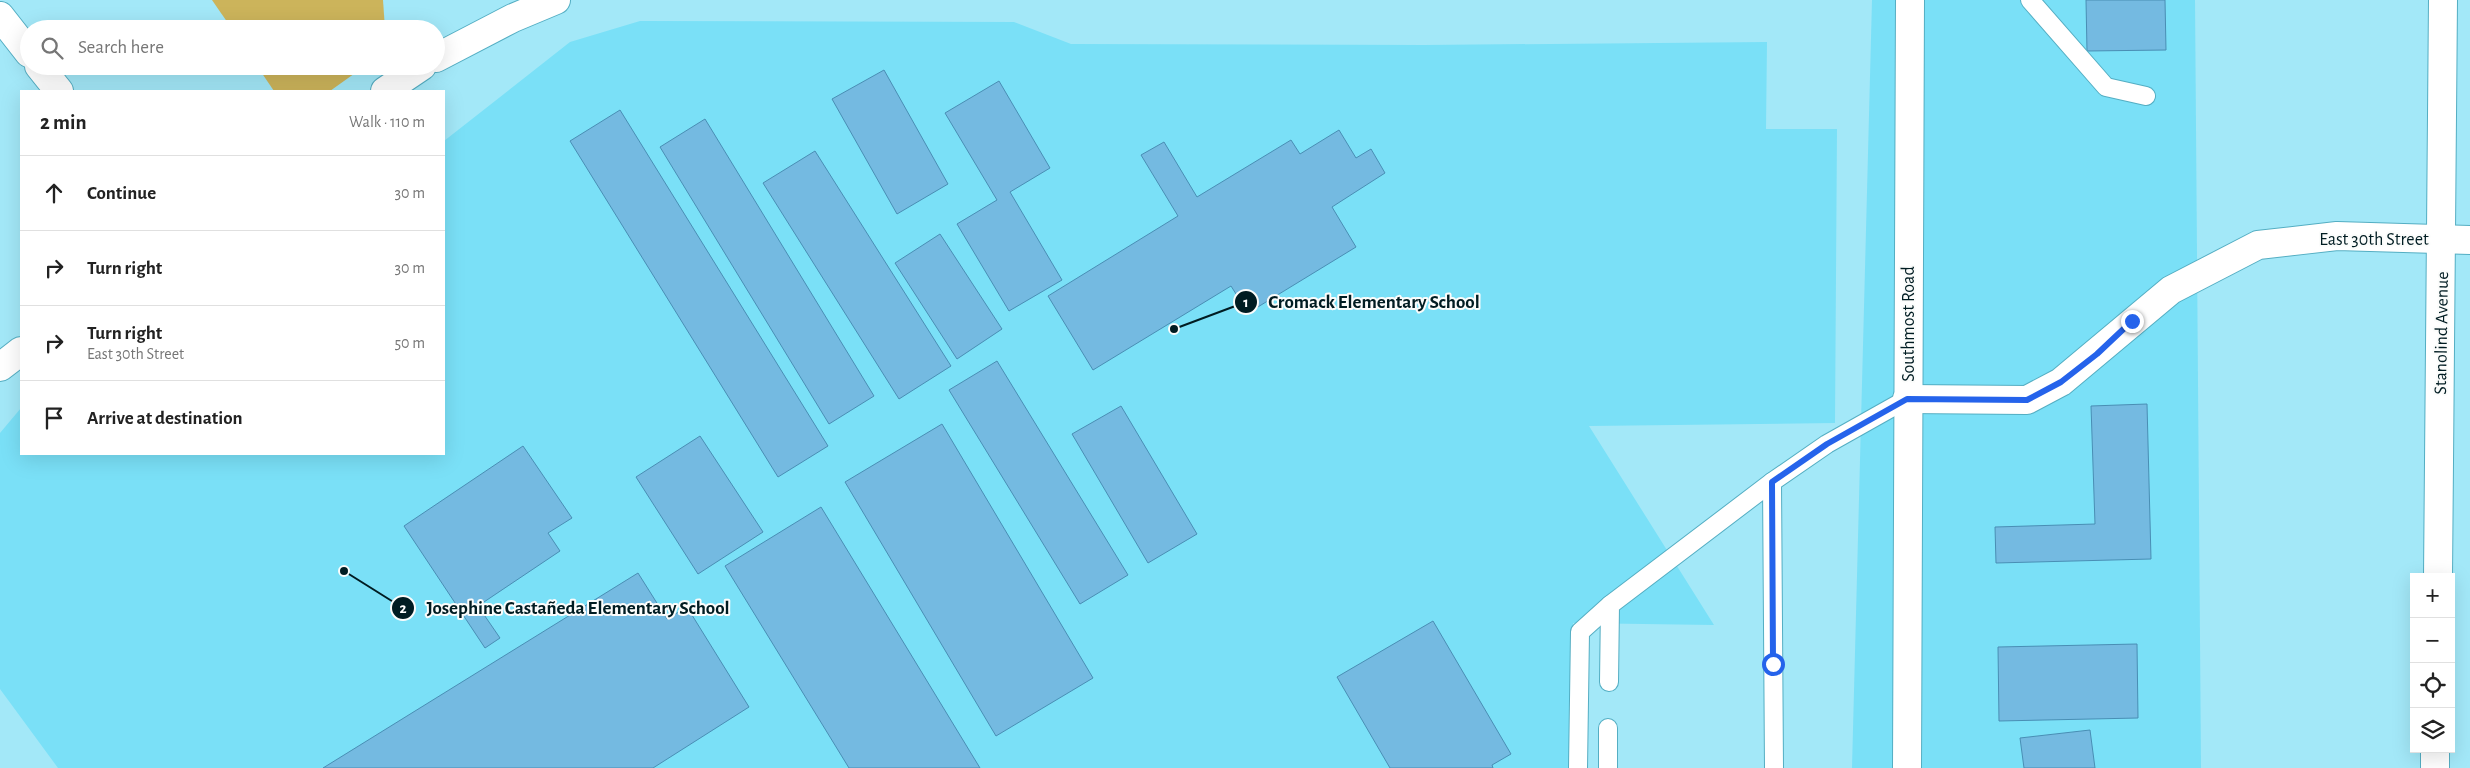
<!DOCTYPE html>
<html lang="en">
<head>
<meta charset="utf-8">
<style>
  :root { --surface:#fff; --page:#f6f6f6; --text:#222; --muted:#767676; --line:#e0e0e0 }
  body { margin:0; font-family:"Alegreya Sans",sans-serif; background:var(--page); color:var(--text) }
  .controls { position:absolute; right:15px; bottom:15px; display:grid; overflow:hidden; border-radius:0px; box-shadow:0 5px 20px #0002 }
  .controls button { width:45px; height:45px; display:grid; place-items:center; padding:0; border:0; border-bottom:1px solid var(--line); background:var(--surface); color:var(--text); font:25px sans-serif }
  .stop { position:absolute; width:15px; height:15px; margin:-11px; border:4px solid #2563eb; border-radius:50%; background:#fff }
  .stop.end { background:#2563eb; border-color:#fff; box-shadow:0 1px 5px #0008 }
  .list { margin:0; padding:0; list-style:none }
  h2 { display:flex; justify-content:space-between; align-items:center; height:65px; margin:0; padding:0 20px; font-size:21px }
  h2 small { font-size:16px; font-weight:400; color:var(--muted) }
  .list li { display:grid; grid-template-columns:32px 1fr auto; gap:15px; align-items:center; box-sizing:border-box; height:75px; padding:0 20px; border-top:1px solid var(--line) }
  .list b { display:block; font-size:19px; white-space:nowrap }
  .list p { margin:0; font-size:16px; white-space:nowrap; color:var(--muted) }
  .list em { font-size:16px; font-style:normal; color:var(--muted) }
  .icon { flex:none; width:28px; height:28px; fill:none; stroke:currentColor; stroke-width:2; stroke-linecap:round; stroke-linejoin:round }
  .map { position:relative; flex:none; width:2470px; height:768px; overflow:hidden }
  .search { position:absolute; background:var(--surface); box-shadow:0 5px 20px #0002; left:20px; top:20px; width:425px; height:55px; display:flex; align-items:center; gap:12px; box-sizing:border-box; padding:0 18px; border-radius:28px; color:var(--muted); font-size:19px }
  .panel { position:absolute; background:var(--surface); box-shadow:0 5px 20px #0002; left:20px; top:90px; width:425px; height:365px; border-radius:0px }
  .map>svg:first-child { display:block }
</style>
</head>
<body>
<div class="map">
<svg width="2470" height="768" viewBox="0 0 2470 768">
  <rect width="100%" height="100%" fill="#a3e8f8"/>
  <!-- built -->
  <g fill="#7ae0f7">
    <polygon points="1872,0 2195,0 2201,768 1852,768"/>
    <polygon points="640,21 1014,22 1071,44 1424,45 1767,42 1766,129 1837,129 1835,423 1589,426 1714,625 1573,623 1570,768 58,768 0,689 0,433 21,408 21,454 444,454 444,141 570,42"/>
  </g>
  <!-- green -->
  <g fill="#ccb45b">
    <polygon points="212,0 383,0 385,29 232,29"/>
    <polygon points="257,66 365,66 330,91 274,91"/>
  </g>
  <!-- building -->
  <g fill="#74bae1" stroke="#498eb4">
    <polygon points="2086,0 2165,0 2166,50 2087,51"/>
    <polygon points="884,70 948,184 897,214 832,99"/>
    <polygon points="999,81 1050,168 1010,192 1062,280 1009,311 957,224 997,200 945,113"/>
    <polygon points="620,110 828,446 778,477 570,141"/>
    <polygon points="705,119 874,396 829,424 660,147"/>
    <polygon points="1339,130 1356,158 1371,149 1385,173 1332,207 1356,247 1248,313 1231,286 1093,370 1048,296 1178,216 1141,155 1164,142 1197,197 1291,140 1300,154"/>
    <polygon points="815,151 951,366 899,399 763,183"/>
    <polygon points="940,234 1002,329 957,359 895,263"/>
    <polygon points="997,361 1128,575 1080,604 949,390"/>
    <polygon points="2147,404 2151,559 1996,563 1995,527 2095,524 2091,406"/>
    <polygon points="1121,406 1197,534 1148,563 1072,434"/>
    <polygon points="942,424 1093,678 996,736 845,482"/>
    <polygon points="700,436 763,532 698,574 636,477"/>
    <polygon points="523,446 572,518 548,533 560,551 478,606 500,638 485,648 404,526"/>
    <polygon points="821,507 980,768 849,768 725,566"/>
    <polygon points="638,573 667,619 687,607 749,707 653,768 323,768"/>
    <polygon points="1433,621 1511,754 1492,765 1493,768 1390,768 1337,677"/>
    <polygon points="2137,644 2138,718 1999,721 1998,647"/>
    <polygon points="2090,730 2095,768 2024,768 2020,738"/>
  </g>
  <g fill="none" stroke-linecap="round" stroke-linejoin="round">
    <!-- lane casing -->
    <g stroke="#54aec3" stroke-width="20">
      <g id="lane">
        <polyline points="2030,0 2106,87 2146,96"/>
        <polyline points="1609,682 1610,605 1772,482"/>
        <polyline points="1578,768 1580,632 1610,605"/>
        <polyline points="1608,768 1608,728"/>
        <polyline points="1774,768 1772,482 1827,444 1907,399"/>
      </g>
    </g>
    <!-- street casing -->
    <g stroke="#54aec3" stroke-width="30">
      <g id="street">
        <polyline points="0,16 29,53"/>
        <polyline points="39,66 59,91"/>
        <polyline points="2438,577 2443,0"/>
        <polyline points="2435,768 2435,749"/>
      </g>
    </g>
    <!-- secondary casing -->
    <g stroke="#54aec3" stroke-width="30">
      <g id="secondary">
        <polyline points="436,58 513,18 556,0"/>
        <polyline points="385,91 422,66"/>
        <polyline points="0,367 21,351"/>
        <polyline points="1907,399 2027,400 2061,382 2171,290 2258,245 2337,236 2470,240"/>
        <polyline points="1907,768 1910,0"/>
      </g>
    </g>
    <!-- lane -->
    <use href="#lane" stroke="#fff" stroke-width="18"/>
    <!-- street -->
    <use href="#street" stroke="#fff" stroke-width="28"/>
    <!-- secondary -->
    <use href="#secondary" stroke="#fff" stroke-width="28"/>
  </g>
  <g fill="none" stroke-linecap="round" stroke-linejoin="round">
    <!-- route -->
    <polyline stroke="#2563eb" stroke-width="6" points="1773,664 1772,482 1827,444 1907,399 2027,400 2061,382 2097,354 2132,321"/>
  </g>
  <g text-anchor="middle" stroke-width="4" stroke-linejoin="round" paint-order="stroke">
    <!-- street labels -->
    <g font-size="18" fill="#001c22" stroke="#fbfcfb">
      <text x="2374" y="245">East 30th Street</text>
      <text transform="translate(1908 324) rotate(-90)" y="6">Southmost Road</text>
      <text transform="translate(2441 333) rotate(-89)" y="6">Stanolind Avenue</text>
    </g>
  </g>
  <!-- callouts -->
  <path fill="none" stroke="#001c22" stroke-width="2" d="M1174 329L1246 302M344 571L403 608"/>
  <g fill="#001c22" stroke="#fbfcfb" stroke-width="2">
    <circle cx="1174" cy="329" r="5"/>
    <circle cx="344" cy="571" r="5"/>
    <circle cx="1246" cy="302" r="12"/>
    <circle cx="403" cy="608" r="12"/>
  </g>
  <g font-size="15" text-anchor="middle" font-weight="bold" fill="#fff">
    <text x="1246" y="307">1</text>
    <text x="403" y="613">2</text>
  </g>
  <g font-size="19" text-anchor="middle" font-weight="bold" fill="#001c22" stroke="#fbfcfb" stroke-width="4" stroke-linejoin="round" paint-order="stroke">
    <text x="1374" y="308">Cromack Elementary School</text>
    <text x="578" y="614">Josephine Castañeda Elementary School</text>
  </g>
</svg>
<div class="controls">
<button>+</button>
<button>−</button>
<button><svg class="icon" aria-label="locate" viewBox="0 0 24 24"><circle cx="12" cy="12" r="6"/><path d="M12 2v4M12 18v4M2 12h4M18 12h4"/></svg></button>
<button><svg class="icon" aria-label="layers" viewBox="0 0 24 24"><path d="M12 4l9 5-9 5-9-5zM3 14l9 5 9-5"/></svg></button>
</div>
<div class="stop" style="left:1773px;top:664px"></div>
<div class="stop end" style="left:2132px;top:321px"></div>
<div class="search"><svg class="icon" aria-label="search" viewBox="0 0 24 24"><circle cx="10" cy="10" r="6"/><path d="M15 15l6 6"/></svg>Search here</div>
<section class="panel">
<h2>2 min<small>Walk · 110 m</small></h2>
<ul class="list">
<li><svg class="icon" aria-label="ahead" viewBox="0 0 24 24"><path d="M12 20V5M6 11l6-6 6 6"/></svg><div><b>Continue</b></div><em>30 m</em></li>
<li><svg class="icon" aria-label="right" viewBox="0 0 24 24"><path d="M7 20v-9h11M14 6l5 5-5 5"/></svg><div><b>Turn right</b></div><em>30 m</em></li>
<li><svg class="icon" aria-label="right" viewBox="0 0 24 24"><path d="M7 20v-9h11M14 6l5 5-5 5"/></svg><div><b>Turn right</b><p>East 30th Street</p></div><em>50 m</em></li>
<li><svg class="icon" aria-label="arrive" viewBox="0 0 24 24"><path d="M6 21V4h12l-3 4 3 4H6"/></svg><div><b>Arrive at destination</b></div></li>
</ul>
</section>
</div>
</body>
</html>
